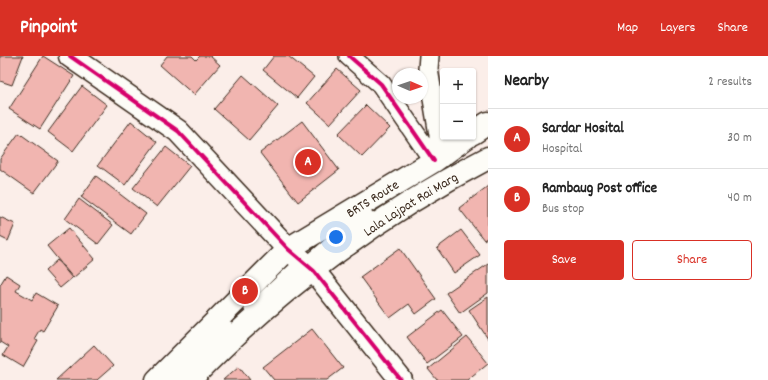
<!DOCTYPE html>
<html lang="en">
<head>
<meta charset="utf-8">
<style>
  :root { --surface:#fff; --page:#f2f2f2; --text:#222; --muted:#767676; --line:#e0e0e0; --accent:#d93025 }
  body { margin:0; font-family:Dekko,sans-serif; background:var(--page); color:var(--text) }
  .controls { position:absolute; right:12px; top:12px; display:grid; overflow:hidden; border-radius:4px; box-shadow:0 1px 3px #0004 }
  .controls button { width:36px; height:36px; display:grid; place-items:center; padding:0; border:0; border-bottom:1px solid var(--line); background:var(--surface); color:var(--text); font:20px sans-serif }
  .compass { position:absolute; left:392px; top:12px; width:36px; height:36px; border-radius:50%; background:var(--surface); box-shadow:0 1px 3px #0004; rotate:92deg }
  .you { position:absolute; left:336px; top:181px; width:14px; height:14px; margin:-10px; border:3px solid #fff; border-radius:50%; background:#1a73e8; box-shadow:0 0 0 6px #1a73e833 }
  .badge { display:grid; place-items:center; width:26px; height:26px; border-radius:50%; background:var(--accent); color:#fff; font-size:13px; font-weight:700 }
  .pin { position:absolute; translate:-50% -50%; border:2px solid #fff; box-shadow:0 1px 4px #0006 }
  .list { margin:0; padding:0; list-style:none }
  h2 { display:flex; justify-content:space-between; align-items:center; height:52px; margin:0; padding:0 16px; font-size:17px }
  h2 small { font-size:13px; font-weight:400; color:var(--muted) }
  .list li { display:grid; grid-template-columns:26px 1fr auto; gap:12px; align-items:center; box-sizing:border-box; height:60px; padding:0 16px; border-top:1px solid var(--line) }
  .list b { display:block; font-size:15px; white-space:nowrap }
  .list p { margin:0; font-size:13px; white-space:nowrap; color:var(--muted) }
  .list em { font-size:13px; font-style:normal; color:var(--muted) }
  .actions { display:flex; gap:8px; padding:12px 16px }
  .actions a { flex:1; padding:9px 0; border:1px solid var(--accent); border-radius:4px; text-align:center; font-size:14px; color:var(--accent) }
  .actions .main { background:var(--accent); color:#fff }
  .map { position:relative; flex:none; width:488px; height:324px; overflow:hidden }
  header { display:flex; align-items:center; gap:24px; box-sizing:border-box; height:56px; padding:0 20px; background:var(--accent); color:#fff }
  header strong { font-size:19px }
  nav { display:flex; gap:22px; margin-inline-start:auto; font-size:14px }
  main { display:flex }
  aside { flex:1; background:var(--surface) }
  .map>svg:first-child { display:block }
</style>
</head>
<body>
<header>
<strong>Pinpoint</strong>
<nav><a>Map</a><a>Layers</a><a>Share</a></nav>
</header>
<main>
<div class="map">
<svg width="488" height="324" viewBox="0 0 488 324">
  <rect width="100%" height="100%" fill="#fbeee9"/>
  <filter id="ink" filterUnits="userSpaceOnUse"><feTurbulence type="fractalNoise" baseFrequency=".025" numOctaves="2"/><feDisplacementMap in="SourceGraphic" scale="8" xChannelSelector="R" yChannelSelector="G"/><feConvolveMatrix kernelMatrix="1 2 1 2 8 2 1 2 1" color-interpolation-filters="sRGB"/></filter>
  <g filter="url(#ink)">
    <!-- building -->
    <g fill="#f1b5b0" stroke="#3b2a1e">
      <polygon points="0,0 23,0 12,29 0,25"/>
      <polygon points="43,0 74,20 40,73 9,53"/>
      <polygon points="167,0 192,0 196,4 200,0 210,0 220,9 194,39 160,9"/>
      <polygon points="274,0 288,0 314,21 297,42 263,14"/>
      <polygon points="337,13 361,34 330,68 307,47"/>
      <polygon points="243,19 278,50 249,84 214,53"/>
      <polygon points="82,30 107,49 73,95 48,76"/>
      <polygon points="366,49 390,72 362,101 338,78"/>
      <polygon points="131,65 157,86 125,129 98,109"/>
      <polygon points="302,65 339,114 298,146 260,97"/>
      <polygon points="19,77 58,105 34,137 0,113 0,103"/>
      <polygon points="166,91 190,110 157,151 133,132"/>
      <polygon points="96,120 146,158 131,178 81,141"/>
      <polygon points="488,130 488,181 484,184 459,152"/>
      <polygon points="79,143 113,169 98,188 65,163"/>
      <polygon points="0,161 15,168 8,185 0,181"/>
      <polygon points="69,172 95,203 73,222 47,190"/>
      <polygon points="461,174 480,199 454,217 437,192"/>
      <polygon points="400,192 436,243 416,258 409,248 390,262 360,221"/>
      <polygon points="57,204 72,222 60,232 45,215"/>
      <polygon points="488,208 488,237 460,257 446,237"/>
      <polygon points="6,219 20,228 16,235 32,244 36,237 58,250 43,275 40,273 34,283 38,285 23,311 3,299 8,291 0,286 0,229"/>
      <polygon points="488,241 488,283 469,254"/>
      <polygon points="442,254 463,281 427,308 407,281"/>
      <polygon points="312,273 343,312 327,324 274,324 263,311"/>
      <polygon points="467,281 488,307 467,324 437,324 428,313"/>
      <polygon points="94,289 113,310 97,324 56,324"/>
      <polygon points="239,310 250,324 223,324"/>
    </g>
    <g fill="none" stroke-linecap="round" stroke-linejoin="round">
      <!-- service casing -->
      <g stroke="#3b2a1e" stroke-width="12">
        <g id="service">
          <polyline points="249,253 293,212 304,208 334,182 369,160"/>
          <polyline points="174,324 229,271"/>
        </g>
      </g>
      <!-- minor casing -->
      <g stroke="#3b2a1e" stroke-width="22">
        <g id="minor">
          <polyline points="349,0 381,28 434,105"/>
          <polyline points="429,0 428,13 442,97"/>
        </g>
      </g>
      <!-- tertiary casing -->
      <g stroke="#3b2a1e" stroke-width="25">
        <polyline id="tertiary" points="70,0 178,75 288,193 314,215 401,324"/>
      </g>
      <!-- secondary casing -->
      <g stroke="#3b2a1e" stroke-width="25">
        <g id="secondary">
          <polyline points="473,77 488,67"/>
          <polyline points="157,324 288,193 434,105 467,81"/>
          <path id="s1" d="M190 324C274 236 380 158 488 102"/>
        </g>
      </g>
      <!-- service -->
      <use href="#service" stroke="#fdfcf7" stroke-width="9"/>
      <!-- minor -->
      <use href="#minor" stroke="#fdfcf7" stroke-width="19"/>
      <!-- tertiary -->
      <use href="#tertiary" stroke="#fdfcf7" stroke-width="22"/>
      <!-- secondary -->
      <use href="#secondary" stroke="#fdfcf7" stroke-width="22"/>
      <!-- cycleway casing -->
      <g stroke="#fdfcf7" stroke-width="6">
        <g id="cycleway">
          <polyline points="70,0 178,75 288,193 314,215 401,324"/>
          <polyline points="349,0 381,28 434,105"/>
        </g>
      </g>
      <!-- cycleway -->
      <use href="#cycleway" stroke="#d6006c" stroke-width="4"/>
    </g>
  </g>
  <g text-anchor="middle" stroke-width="3.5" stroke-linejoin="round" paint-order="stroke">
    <!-- street labels -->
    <g font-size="14" fill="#3b2a1e" stroke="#fdfcf7">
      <text transform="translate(372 142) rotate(-32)" y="5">BRTS Route</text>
      <text dy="5" stroke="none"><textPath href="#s1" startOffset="283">Lala Lajpat Rai Marg</textPath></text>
    </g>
  </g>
</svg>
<div class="controls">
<button>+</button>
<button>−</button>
</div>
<svg class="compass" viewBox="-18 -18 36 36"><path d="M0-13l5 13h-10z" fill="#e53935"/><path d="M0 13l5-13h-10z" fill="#767676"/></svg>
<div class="you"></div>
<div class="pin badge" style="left:308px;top:106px">A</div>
<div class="pin badge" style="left:245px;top:235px">B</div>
</div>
<aside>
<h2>Nearby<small>2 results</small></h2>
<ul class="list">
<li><span class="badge">A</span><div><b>Sardar Hosital</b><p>Hospital</p></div><em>30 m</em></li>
<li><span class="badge">B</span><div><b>Rambaug Post office</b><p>Bus stop</p></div><em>40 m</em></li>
</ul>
<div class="actions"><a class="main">Save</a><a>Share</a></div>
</aside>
</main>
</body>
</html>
